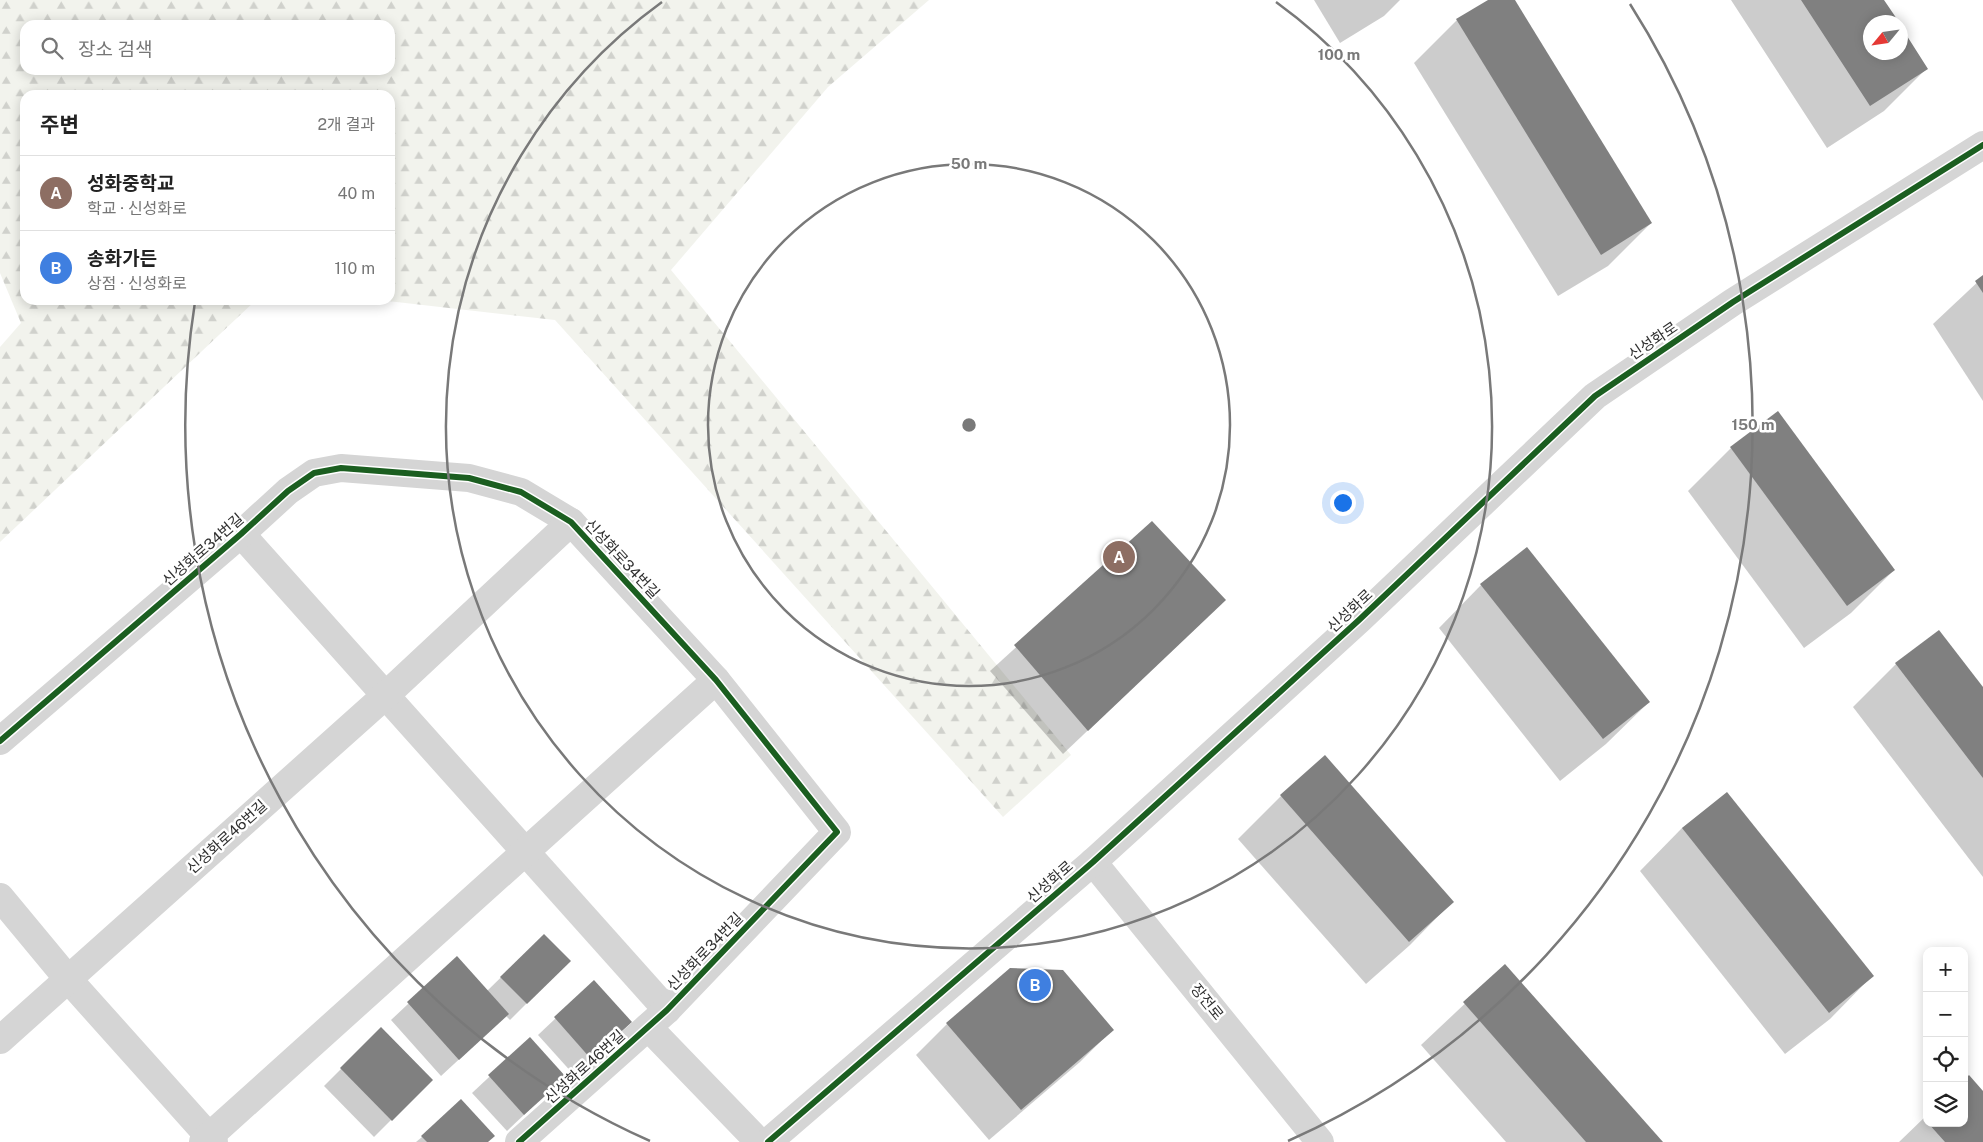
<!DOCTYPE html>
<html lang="ko">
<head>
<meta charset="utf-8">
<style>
  :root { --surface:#fff; --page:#f2f2f2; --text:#222; --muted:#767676; --line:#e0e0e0; --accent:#797979 }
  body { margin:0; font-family:"Public Sans","Noto Sans KR",sans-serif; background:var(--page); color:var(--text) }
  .controls { position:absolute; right:15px; bottom:15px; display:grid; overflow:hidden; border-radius:10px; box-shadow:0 2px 12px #0003 }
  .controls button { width:45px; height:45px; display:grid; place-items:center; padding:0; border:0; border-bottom:1px solid var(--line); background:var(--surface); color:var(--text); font:25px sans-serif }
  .compass { position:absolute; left:1863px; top:15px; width:45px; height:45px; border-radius:50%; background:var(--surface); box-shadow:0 2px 12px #0003; rotate:241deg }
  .you { position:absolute; left:1342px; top:502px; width:18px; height:18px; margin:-12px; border:4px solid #fff; border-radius:50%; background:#1a73e8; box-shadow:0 0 0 8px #1a73e833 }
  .badge { display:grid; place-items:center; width:32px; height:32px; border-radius:50%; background:var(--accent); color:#fff; font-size:16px; font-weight:700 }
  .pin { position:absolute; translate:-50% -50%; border:2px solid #fff; box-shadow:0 1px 5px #0006 }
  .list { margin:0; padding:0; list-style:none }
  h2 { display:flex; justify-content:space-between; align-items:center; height:65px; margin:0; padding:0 20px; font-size:21px }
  h2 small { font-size:16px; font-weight:400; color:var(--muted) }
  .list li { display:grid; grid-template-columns:32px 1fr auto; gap:15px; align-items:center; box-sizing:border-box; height:75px; padding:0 20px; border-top:1px solid var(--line) }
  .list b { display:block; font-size:19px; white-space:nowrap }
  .list p { margin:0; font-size:16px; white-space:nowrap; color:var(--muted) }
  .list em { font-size:16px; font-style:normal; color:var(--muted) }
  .icon { flex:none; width:28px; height:28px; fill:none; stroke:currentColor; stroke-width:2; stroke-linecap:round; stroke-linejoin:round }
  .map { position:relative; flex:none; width:1983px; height:1142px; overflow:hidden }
  .search { position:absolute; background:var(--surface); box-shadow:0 2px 12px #0003; left:20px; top:20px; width:375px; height:55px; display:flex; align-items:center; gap:12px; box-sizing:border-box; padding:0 18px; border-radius:15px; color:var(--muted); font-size:19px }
  .panel { position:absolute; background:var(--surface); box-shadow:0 2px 12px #0003; left:20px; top:90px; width:375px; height:215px; border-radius:15px }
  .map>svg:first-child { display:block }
</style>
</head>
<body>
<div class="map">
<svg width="1983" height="1142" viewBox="0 0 1983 1142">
  <defs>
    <pattern id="forest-firs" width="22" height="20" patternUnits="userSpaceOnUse" patternTransform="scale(1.25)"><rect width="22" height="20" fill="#f2f3ed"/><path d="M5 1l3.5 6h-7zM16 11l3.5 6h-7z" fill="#d0d1cc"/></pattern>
  </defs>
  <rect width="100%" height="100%" fill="#fff"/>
  <!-- forest -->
  <path fill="url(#forest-firs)" fill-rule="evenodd" d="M0 0H929L828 87 671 270 1071 755 1003 817 555 320 379 300H390V95H25V300H256L0 542V347L21 323 0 273ZM25 25H390V70H25Z"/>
  <!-- shadow -->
  <g fill="#0003">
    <polygon points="1314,0 1400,0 1384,16 1340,43"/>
    <polygon points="1490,0 1513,0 1651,223 1608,266 1558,296 1414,63 1457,20"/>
    <polygon points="1731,0 1883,0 1897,22 1870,22 1870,52 1927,68 1884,111 1827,148"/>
    <polygon points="1983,277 1983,401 1933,324"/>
    <polygon points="1778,413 1894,570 1851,613 1804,648 1688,491 1731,448"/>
    <polygon points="1152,523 1200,624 1063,754 990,671"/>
    <polygon points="1481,585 1649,702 1606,744 1560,781 1439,628"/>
    <polygon points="1896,664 1983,689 1983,877 1853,707"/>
    <polygon points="1325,757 1452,902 1410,945 1366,984 1238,839 1281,796"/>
    <polygon points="1727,793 1872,976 1830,1019 1785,1054 1640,871 1682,828"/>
    <polygon points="544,935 569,961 510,1020 506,1016 441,1076 391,1020 457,958 487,991"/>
    <polygon points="1505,966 1660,1142 1506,1142 1421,1045"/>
    <polygon points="594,982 613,1039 574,1075 538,1035"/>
    <polygon points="947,1024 1112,1030 1080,1062 989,1140 916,1055"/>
    <polygon points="381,1029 431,1080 374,1137 324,1086"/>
    <polygon points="530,1039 564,1077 507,1131 472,1093"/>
    <polygon points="1983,1093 1983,1142 1899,1142 1927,1115 1927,1123 1964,1123"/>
    <polygon points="422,1137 487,1142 416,1142"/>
  </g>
  <!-- building -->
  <g fill="#808080">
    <polygon points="1488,0 1515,0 1652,223 1601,255 1456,19"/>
    <polygon points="1801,0 1884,0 1899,22 1870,22 1870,52 1900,52 1900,25 1928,69 1870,106"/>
    <polygon points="1983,275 1983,293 1975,281"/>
    <polygon points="1778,411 1895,570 1847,606 1730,447"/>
    <polygon points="1152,521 1226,600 1088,731 1014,645"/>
    <polygon points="1527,547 1650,702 1603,739 1480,584"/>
    <polygon points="1939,630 1983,687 1983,778 1895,663"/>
    <polygon points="1325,755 1454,902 1409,942 1280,795"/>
    <polygon points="1727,792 1874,976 1829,1013 1682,828"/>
    <polygon points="544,934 571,961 527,1004 500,977"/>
    <polygon points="457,956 509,1014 459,1060 407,1002"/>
    <polygon points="1505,964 1663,1142 1586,1142 1463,1002"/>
    <polygon points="1010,968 1063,970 1114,1030 1021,1110 946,1023"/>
    <polygon points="594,980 632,1022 591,1059 554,1017"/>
    <polygon points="381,1027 433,1080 392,1121 340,1068"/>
    <polygon points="530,1037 566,1077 524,1115 488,1075"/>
    <polygon points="1969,1075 1983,1091 1983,1142 1945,1142 1928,1123 1964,1123 1964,1080"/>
    <polygon points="461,1099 495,1136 488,1142 427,1142 421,1136"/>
  </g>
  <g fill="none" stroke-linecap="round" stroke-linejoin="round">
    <!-- minor -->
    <g stroke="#d5d5d5" stroke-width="28">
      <polyline points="241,534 667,1010"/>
      <polyline points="0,741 241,534 288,491 314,473 341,468 469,478 521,492 571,522 716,680 837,832 667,1010 519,1142"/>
      <polyline points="1093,862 1320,1142"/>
      <polyline points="0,897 68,979 214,1142"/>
      <polyline points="648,1027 759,1142"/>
      <polyline points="0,1040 386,695 571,522"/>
      <polyline points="203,1142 716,680"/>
      <polyline points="768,1142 1093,862 1359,620 1595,396 1733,302 1983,145"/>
    </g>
    <!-- cycleway casing -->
    <g stroke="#fff" stroke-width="9">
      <g id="cycleway">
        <polyline points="0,741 241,534 288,491 314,473 341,468 469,478 521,492 571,522 716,680 837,832 667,1010 519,1142"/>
        <polyline points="768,1142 1093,862 1359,620 1595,396 1733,302 1983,145"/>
      </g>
    </g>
    <!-- cycleway -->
    <use href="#cycleway" stroke="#1b5e20" stroke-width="6"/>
  </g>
  <!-- distance rings -->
  <g fill="none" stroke="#797979" stroke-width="2.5">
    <circle cx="969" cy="425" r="261"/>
    <path d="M1276 2A523 523 0 1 1 662 2"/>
    <path d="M650 1141A784 784 0 0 1 195 302M1630 4A784 784 0 0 1 1288 1141"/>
  </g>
  <g text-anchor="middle" stroke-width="5" stroke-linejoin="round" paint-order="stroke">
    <!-- street labels -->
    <g font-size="15" fill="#313131" stroke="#fff">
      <text transform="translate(1653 341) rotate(-34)" y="5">신성화로</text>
      <text transform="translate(203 550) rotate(-41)" y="5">신성화로34번길</text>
      <text transform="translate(622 559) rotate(47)" y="5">신성화로34번길</text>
      <text transform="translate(1350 611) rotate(-43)" y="5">신성화로</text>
      <text transform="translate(227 837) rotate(-42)" y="5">신성화로46번길</text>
      <text transform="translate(1050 882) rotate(-41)" y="5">신성화로</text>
      <text transform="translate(705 952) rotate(-46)" y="5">신성화로34번길</text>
      <text transform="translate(1207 1002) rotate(51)" y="5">장전로</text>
      <text transform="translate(585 1067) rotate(-42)" y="5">신성화로46번길</text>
    </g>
  </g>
  <circle cx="969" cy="425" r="8" fill="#797979" stroke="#fff" stroke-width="2.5"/>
  <g font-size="15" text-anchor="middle" font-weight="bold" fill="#797979" stroke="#fff" stroke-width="5" stroke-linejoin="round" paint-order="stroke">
    <text x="1339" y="60">100 m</text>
    <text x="969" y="169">50 m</text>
    <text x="1753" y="430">150 m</text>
  </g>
</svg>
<div class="controls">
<button>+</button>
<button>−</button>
<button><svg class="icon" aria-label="locate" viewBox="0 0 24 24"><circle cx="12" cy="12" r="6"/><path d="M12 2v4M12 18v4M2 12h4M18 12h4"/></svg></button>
<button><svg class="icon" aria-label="layers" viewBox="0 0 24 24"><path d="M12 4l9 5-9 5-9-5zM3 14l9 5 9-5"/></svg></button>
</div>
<svg class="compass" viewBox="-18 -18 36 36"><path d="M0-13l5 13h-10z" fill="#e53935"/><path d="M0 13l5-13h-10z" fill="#767676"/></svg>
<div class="you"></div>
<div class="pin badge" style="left:1119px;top:557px;background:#8d6e63">A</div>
<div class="pin badge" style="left:1035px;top:985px;background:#3f7fe0">B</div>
<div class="search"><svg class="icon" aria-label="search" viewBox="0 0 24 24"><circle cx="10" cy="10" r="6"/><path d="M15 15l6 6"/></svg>장소 검색</div>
<section class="panel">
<h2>주변<small>2개 결과</small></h2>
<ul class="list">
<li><span class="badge" style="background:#8d6e63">A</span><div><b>성화중학교</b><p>학교 · 신성화로</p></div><em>40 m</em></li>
<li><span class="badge" style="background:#3f7fe0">B</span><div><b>송화가든</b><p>상점 · 신성화로</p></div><em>110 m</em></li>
</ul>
</section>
</div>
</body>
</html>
